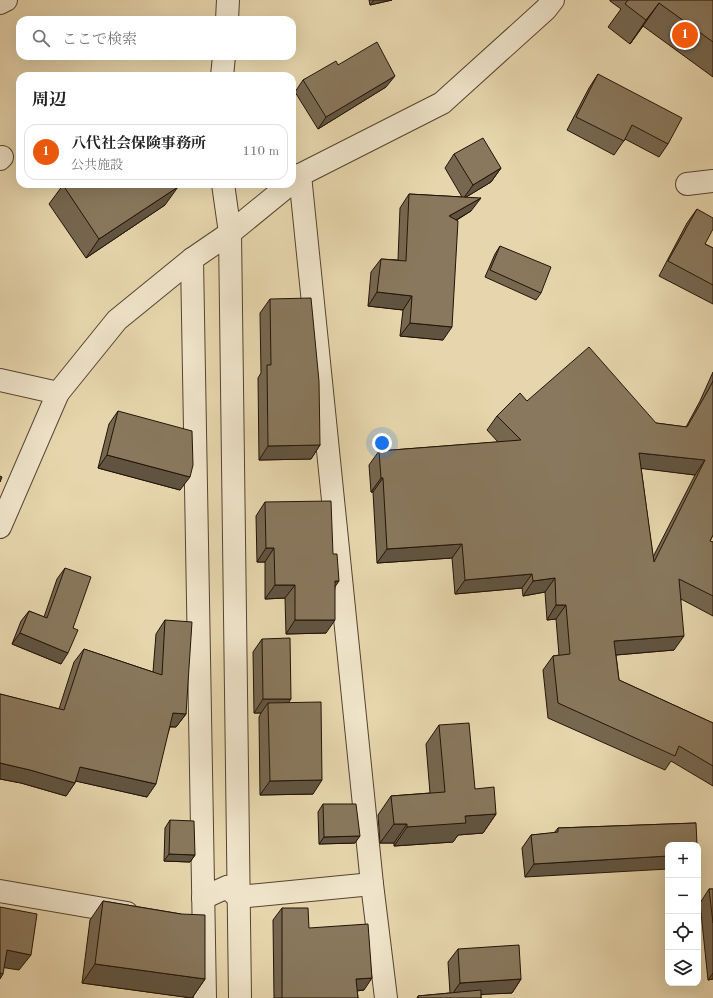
<!DOCTYPE html>
<html lang="ja">
<head>
<meta charset="utf-8">
<style>
  :root { --surface:#fff; --page:#f6f6f6; --text:#222; --muted:#767676; --line:#e0e0e0; --accent:#ea580c }
  body { margin:0; font-family:"Old Standard TT","Noto Serif JP",serif; background:var(--page); color:var(--text) }
  .controls { position:absolute; right:12px; bottom:12px; display:grid; overflow:hidden; border-radius:8px; box-shadow:0 4px 16px #0002 }
  .controls button { width:36px; height:36px; display:grid; place-items:center; padding:0; border:0; border-bottom:1px solid var(--line); background:var(--surface); color:var(--text); font:20px sans-serif }
  .you { position:absolute; left:382px; top:443px; width:14px; height:14px; margin:-10px; border:3px solid #fff; border-radius:50%; background:#1a73e8; box-shadow:0 0 0 6px #1a73e833 }
  .badge { display:grid; place-items:center; width:26px; height:26px; border-radius:50%; background:var(--accent); color:#fff; font-size:13px; font-weight:700 }
  .pin { position:absolute; translate:-50% -50%; border:2px solid #fff; box-shadow:0 1px 4px #0006 }
  .list { margin:0; padding:0; list-style:none }
  h2 { display:flex; justify-content:space-between; align-items:center; height:52px; margin:0; padding:0 16px; font-size:17px }
  h2 small { font-size:13px; font-weight:400; color:var(--muted) }
  .list li { display:grid; grid-template-columns:26px 1fr auto; gap:12px; align-items:center; box-sizing:border-box; height:56px; margin:0 8px 8px; padding:0 8px; border:1px solid var(--line); border-radius:12px }
  .list b { display:block; font-size:15px; white-space:nowrap }
  .list p { margin:0; font-size:13px; white-space:nowrap; color:var(--muted) }
  .list em { font-size:13px; font-style:normal; color:var(--muted) }
  .icon { flex:none; width:22px; height:22px; fill:none; stroke:currentColor; stroke-width:2; stroke-linecap:round; stroke-linejoin:round }
  .map { position:relative; flex:none; width:713px; height:998px; overflow:hidden }
  .search { position:absolute; background:var(--surface); box-shadow:0 4px 16px #0002; left:16px; top:16px; width:280px; height:44px; display:flex; align-items:center; gap:10px; box-sizing:border-box; padding:0 14px; border-radius:12px; color:var(--muted); font-size:15px }
  .panel { position:absolute; background:var(--surface); box-shadow:0 4px 16px #0002; left:16px; top:72px; width:280px; height:116px; border-radius:12px }
  .map>svg:first-child { display:block }
</style>
</head>
<body>
<div class="map">
<svg width="713" height="998" viewBox="0 0 713 998">
  <rect width="100%" height="100%" fill="#e7d6ad"/>
  <filter id="stains"><feTurbulence type="fractalNoise" baseFrequency=".005" numOctaves="4"/><feColorMatrix values="0 0 0 0 .2 0 0 0 0 .09 0 0 0 0 .02 0 0 0 .5 -.17"/></filter>
  <radialGradient id="worn" r=".72"><stop offset=".6" stop-color="#630" stop-opacity="0"/><stop offset="1" stop-color="#630" stop-opacity=".3"/></radialGradient>
  <g fill="none" stroke-linecap="round" stroke-linejoin="round">
    <!-- minor casing -->
    <g stroke="#544430" stroke-width="24">
      <g id="minor">
        <polyline points="0,3 6,0"/>
        <polyline points="227,20 228,0"/>
        <polyline points="222,76 224,56"/>
        <polyline points="0,159 2,157"/>
        <polyline points="300,175 372,884 386,998"/>
        <polyline points="292,182 300,175 442,103 546,9 553,0"/>
        <polyline points="223,184 230,233 240,998"/>
        <polyline points="687,184 713,181"/>
        <polyline points="192,259 205,998"/>
        <polyline points="0,380 58,393"/>
        <polyline points="0,527 58,393 117,320 192,259 230,233 290,184"/>
        <polyline points="0,891 127,913"/>
        <polyline points="203,898 227,887 238,897 372,884"/>
      </g>
    </g>
    <!-- minor -->
    <use href="#minor" stroke="#efe4ca" stroke-width="22"/>
  </g>
  <!-- wall -->
  <g fill="#766750" stroke="#231307" fill-rule="evenodd">
    <polygon points="369,0 392,0 370,5"/>
    <polygon points="610,0 713,0 713,77 643,26 630,44 608,27 621,9 610,1"/>
    <polygon points="338,65 386,87 318,129 295,92 303,80"/>
    <polygon points="598,74 668,144 659,157 625,139 614,155 567,130 589,88"/>
    <polygon points="454,154 501,168 491,182 466,197 471,211 457,220 443,340 400,336 403,310 368,306 371,272 381,259 398,260 400,208 409,194 462,197 445,168"/>
    <polygon points="63,185 165,205 86,258 49,204"/>
    <polygon points="697,209 705,244 713,248 713,304 659,276 687,223"/>
    <polygon points="500,246 541,293 536,300 485,277 495,254"/>
    <polygon points="270,299 320,445 311,459 259,460 258,378 261,373 260,313"/>
    <path d="M713 372V535L710 541 713 542V616L681 599 674 650 616 655 619 680 713 723V786L671 761 665 770 548 718 543 670 553 656 559 655 556 619 547 620 545 592 523 596 522 588 455 594 452 558 377 563 373 492H371L369 465 379 451 498 442 487 430 497 416 527 401 656 423 686 427 700 401ZM641 468 695 475 653 557Z"/>
    <polygon points="118,411 180,490 98,468 109,424"/>
    <polygon points="265,502 333,554 335,588 326,633 286,634 285,598 265,599 265,562 257,562 256,516"/>
    <polygon points="65,568 73,628 61,664 12,644 21,621 29,611 44,617 57,579"/>
    <polygon points="165,620 186,714 176,727 170,727 147,797 76,781 66,796 21,783 0,779 0,694 59,709 74,662 84,649 153,672 156,634"/>
    <polygon points="262,639 288,703 313,794 260,795 259,717 261,713 254,713 253,652"/>
    <polygon points="439,725 475,789 496,814 483,833 458,835 453,842 394,846 394,843 380,843 378,815 391,796 430,793 426,744"/>
    <polygon points="323,804 355,843 319,844 318,812"/>
    <polygon points="170,820 195,855 190,862 164,861 165,828"/>
    <polygon points="696,823 525,877 522,848 531,835 554,833 558,828"/>
    <polygon points="709,889 713,889 713,979 708,980 700,903"/>
    <polygon points="103,901 181,914 205,979 192,998 82,983 90,920"/>
    <polygon points="282,908 309,928 364,990 357,991 358,998 274,998 273,920"/>
    <polygon points="458,949 521,979 512,993 481,994 481,998 417,998 418,996 450,993 448,962"/>
  </g>
  <!-- shaded-wall -->
  <g fill="#605441" stroke="#231307">
    <polygon points="374,0 392,0 370,5"/>
    <polygon points="659,3 643,26 630,44 646,20"/>
    <polygon points="395,76 386,87 318,129 326,117"/>
    <polygon points="501,168 491,182 463,199 473,185"/>
    <polygon points="178,187 165,205 86,258 99,239"/>
    <polygon points="481,198 471,211 439,230 449,216"/>
    <polygon points="377,292 412,296 403,310 368,306"/>
    <polygon points="410,323 452,327 443,340 400,336"/>
    <polygon points="320,445 311,459 259,460 268,446"/>
    <polygon points="639,453 705,460 695,475 629,467"/>
    <polygon points="107,455 190,477 180,490 98,468"/>
    <polygon points="381,478 383,478 373,492 371,492"/>
    <polygon points="462,544 452,558 377,563 387,549"/>
    <polygon points="266,548 274,548 265,562 257,562"/>
    <polygon points="532,574 522,588 455,594 465,580"/>
    <polygon points="555,578 545,592 523,596 533,581"/>
    <polygon points="335,581 339,581 330,594"/>
    <polygon points="275,585 295,585 285,598 265,599"/>
    <polygon points="556,605 566,605 556,619 547,620"/>
    <polygon points="295,620 335,620 326,633 286,634"/>
    <polygon points="20,633 68,653 61,664 12,644"/>
    <polygon points="684,636 674,650 604,656 614,641"/>
    <polygon points="263,699 291,699 281,713 268,703 261,713 254,713"/>
    <polygon points="173,713 186,714 176,727 163,726"/>
    <polygon points="0,763 30,770 75,783 66,796 21,783 0,779"/>
    <polygon points="80,767 156,784 147,797 71,780"/>
    <polygon points="322,780 313,794 260,795 270,781"/>
    <polygon points="496,814 483,833 458,835 453,842 394,846 407,827 465,816"/>
    <polygon points="394,824 407,824 394,843 380,843"/>
    <polygon points="360,836 355,843 319,844 324,837"/>
    <polygon points="169,854 195,855 190,862 164,861"/>
    <polygon points="668,856 668,869 525,877 534,864"/>
    <polygon points="7,950 31,955 19,970 0,967"/>
    <polygon points="95,964 205,979 192,998 82,983"/>
    <polygon points="0,973 3,974 0,979"/>
    <polygon points="713,973 713,979 708,980"/>
    <polygon points="372,978 364,990 348,991 356,979"/>
    <polygon points="521,979 512,993 451,996 460,983"/>
  </g>
  <!-- building -->
  <g fill="#89785d" stroke="#231307" fill-rule="evenodd">
    <polygon points="628,0 713,0 713,42 659,3 646,20 625,4"/>
    <polygon points="377,42 395,76 326,117 303,80 336,61 338,65"/>
    <polygon points="598,74 682,118 668,144 632,125 624,141 576,117"/>
    <polygon points="483,138 501,168 473,185 454,154"/>
    <polygon points="64,184 176,184 178,187 99,239 63,185"/>
    <polygon points="409,194 481,198 449,216 458,221 452,327 410,323 412,296 377,292 381,259 406,261"/>
    <polygon points="697,209 713,218 713,229 705,244 713,248 713,285 668,261"/>
    <polygon points="500,246 551,267 541,293 490,270"/>
    <polygon points="311,298 319,381 320,445 268,446 267,365 271,365 270,299"/>
    <path d="M589 347 656 423 687 427 710 387 713 381V535L710 541 713 542V596L679 579 684 636 614 641 619 680 713 723V766L679 746 675 756 558 703 553 656 570 654 566 605H556L555 578 533 581 532 574 465 580 462 544 387 549 383 478H381L379 451 521 440 497 416 520 393 527 401ZM639 453 705 460 654 562Z"/>
    <polygon points="118,411 192,431 193,465 190,477 107,455"/>
    <polygon points="0,476 2,477 0,482"/>
    <polygon points="331,501 333,554 337,554 339,581 335,581 335,620 295,620 295,585 275,585 274,548 266,548 265,502"/>
    <polygon points="65,568 91,577 73,628 78,630 68,653 20,633 29,611 47,618"/>
    <polygon points="165,620 192,622 186,714 173,713 156,784 80,767 75,783 30,770 0,763 0,694 64,710 84,649 162,675"/>
    <polygon points="290,638 291,699 263,699 262,639"/>
    <polygon points="321,702 322,780 270,781 268,703"/>
    <polygon points="469,723 475,789 494,787 496,814 465,816 466,823 407,827 407,824 394,824 391,796 445,792 439,725"/>
    <polygon points="323,804 356,804 360,836 324,837"/>
    <polygon points="170,820 194,821 195,855 169,854"/>
    <polygon points="696,823 697,845 668,845 668,856 534,864 531,835 558,832 558,828"/>
    <polygon points="709,889 713,889 713,923"/>
    <polygon points="103,901 181,914 205,915 205,979 95,964"/>
    <polygon points="0,907 37,914 31,955 7,950 3,974 0,973"/>
    <polygon points="282,908 308,908 309,928 368,924 372,978 356,979 358,998 282,998"/>
    <polygon points="519,945 521,979 460,983 458,949"/>
    <polygon points="481,990 481,998 418,998 418,996"/>
  </g>
  <rect width="100%" height="100%" filter="url(#stains)"/>
  <rect width="100%" height="100%" fill="url(#worn)"/>
</svg>
<div class="controls">
<button>+</button>
<button>−</button>
<button><svg class="icon" aria-label="locate" viewBox="0 0 24 24"><circle cx="12" cy="12" r="6"/><path d="M12 2v4M12 18v4M2 12h4M18 12h4"/></svg></button>
<button><svg class="icon" aria-label="layers" viewBox="0 0 24 24"><path d="M12 4l9 5-9 5-9-5zM3 14l9 5 9-5"/></svg></button>
</div>
<div class="you"></div>
<div class="pin badge" style="left:685px;top:35px">1</div>
<div class="search"><svg class="icon" aria-label="search" viewBox="0 0 24 24"><circle cx="10" cy="10" r="6"/><path d="M15 15l6 6"/></svg>ここで検索</div>
<section class="panel">
<h2>周辺<small></small></h2>
<ul class="list">
<li><span class="badge">1</span><div><b>八代社会保険事務所</b><p>公共施設</p></div><em>110 m</em></li>
</ul>
</section>
</div>
</body>
</html>
